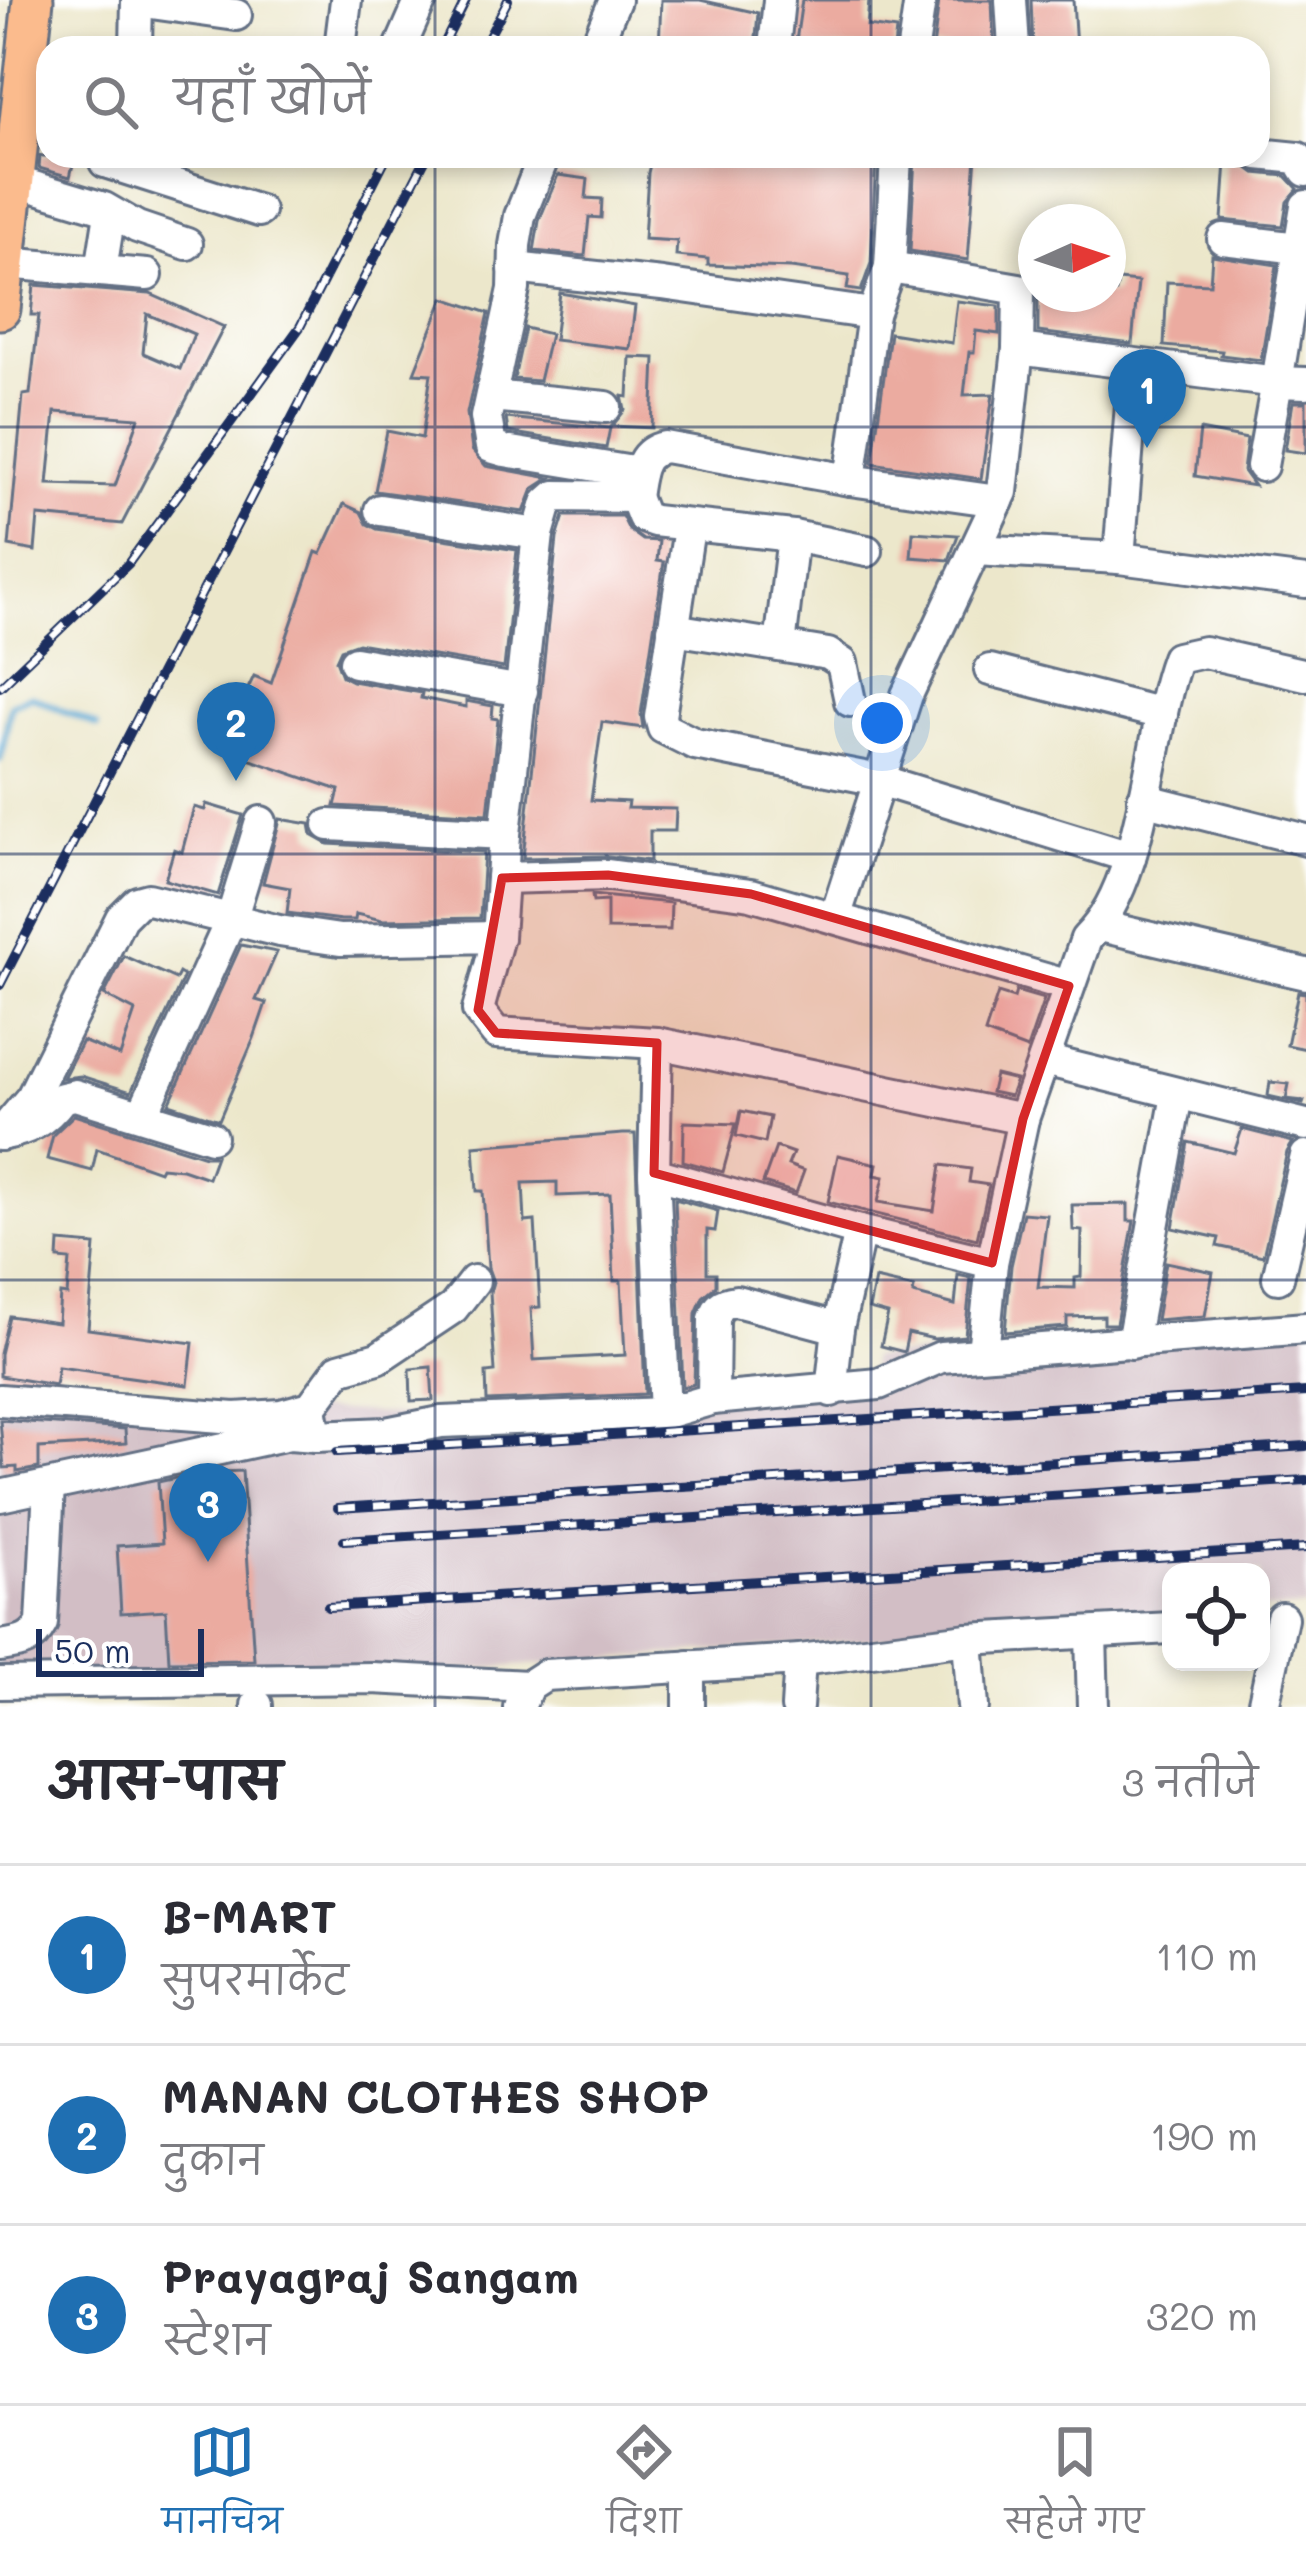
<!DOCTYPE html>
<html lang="hi">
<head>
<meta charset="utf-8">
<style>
  :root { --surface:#fff; --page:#f2f2f3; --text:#2b2b33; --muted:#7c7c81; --line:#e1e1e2; --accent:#1f6fb2 }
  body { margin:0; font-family:Mali,"Playpen Sans Deva",sans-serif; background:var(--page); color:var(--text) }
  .controls { position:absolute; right:36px; bottom:36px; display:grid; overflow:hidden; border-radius:24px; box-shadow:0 6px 18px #0003 }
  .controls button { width:108px; height:108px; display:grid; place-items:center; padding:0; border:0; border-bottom:3px solid var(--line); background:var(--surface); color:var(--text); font:60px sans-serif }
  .compass { position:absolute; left:1018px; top:204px; width:108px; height:108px; border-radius:50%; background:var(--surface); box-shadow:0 6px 18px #0003; rotate:87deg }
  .scale { position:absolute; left:36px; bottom:30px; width:168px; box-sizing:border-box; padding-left:12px; border:6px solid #1b2f5e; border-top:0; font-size:33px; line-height:42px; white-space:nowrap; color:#1b2f5e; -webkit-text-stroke:9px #fff; paint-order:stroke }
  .you { position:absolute; left:882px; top:723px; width:42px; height:42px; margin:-30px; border:9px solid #fff; border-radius:50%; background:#1a73e8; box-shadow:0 0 0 18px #1a73e833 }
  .badge { display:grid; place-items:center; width:78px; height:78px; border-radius:50%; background:var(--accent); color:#fff; font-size:39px; font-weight:700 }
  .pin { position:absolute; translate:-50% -99px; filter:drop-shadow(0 3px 6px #0008) }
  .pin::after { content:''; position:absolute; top:63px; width:42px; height:36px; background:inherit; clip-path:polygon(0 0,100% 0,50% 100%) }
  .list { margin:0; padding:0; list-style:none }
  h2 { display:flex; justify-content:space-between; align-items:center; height:156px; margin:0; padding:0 48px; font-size:51px }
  h2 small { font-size:39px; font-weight:400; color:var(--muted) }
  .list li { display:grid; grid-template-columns:78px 1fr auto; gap:36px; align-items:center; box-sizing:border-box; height:180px; padding:0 48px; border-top:3px solid var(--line) }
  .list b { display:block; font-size:45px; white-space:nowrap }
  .list p { margin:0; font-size:39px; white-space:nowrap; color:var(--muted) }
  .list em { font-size:39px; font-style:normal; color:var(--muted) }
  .icon { flex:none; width:66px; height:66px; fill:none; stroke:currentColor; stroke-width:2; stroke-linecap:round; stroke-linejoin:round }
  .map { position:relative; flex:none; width:1306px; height:1707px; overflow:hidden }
  .search { position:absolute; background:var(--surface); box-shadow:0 6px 18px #0003; left:36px; right:36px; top:36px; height:132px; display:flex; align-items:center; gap:30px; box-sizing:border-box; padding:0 42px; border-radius:36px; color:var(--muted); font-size:45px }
  .sheet { height:696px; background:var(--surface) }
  nav { display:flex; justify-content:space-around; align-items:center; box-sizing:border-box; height:168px; border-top:3px solid var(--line); background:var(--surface); font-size:33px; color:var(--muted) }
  nav a { display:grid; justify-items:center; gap:6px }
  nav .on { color:var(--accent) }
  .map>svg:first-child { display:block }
</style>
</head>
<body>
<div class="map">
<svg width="1306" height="1707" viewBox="0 0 1306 1707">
  <rect width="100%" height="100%" fill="#fff"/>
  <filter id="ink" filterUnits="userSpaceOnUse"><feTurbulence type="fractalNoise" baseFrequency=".00833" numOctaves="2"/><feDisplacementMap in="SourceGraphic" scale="24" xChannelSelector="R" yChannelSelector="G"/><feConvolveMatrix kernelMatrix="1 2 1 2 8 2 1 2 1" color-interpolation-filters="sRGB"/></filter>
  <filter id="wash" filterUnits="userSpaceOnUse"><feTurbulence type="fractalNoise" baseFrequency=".004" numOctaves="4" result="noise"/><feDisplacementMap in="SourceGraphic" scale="48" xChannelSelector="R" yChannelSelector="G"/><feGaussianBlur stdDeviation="2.7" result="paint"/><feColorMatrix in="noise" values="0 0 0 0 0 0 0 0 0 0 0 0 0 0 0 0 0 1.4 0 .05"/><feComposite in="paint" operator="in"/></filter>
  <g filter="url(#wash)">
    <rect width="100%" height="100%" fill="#ece7cb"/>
    <!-- industrial -->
    <polygon fill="#d2bec5" points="1306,1328 1306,1607 1261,1610 1261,1572 1171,1572 1171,1617 288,1683 0,1692 0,1388 420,1416 870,1389 871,1357"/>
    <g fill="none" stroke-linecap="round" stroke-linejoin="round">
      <!-- stream -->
      <polyline stroke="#59a8d3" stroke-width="6" points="0,760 11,705 31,696 97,726"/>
    </g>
    <g id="blocks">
      <!-- building -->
      <g fill="#ebaba0" fill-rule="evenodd">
        <polygon points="661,0 700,0 758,13 755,48 725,45 725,48 659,48"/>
        <polygon points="802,0 869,0 867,26 896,30 894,48 795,48"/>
        <polygon points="939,0 992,0 994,48 933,48"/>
        <polygon points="1031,0 1073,0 1076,48 1033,48"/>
        <polygon points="40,156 75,156 70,177 39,168"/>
        <polygon points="652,156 784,156 842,162 843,156 876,156 871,263 861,291 847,289 849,276 791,268 708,265 708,259 676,256 677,241 644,239 648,173"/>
        <polygon points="915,156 976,156 968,260 910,251"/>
        <polygon points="1226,161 1240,162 1255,173 1286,176 1298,189 1287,202 1283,226 1222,220"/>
        <polygon points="558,175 588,179 586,198 602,199 601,218 589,217 585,256 534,251 539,221"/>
        <polygon points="1212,255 1277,265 1261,360 1221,355 1222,351 1164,346 1167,282 1210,284"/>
        <polygon points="1118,280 1138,282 1132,344 1038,332 1038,294 1109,294 1116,292"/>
        <path d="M34 285 150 294 224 327 122 524 38 516 35 551 9 546 23 395 30 394 39 315H31ZM147 314 194 334 180 369 143 353ZM55 412 139 418 115 486 48 484Z"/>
        <polygon points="560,293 635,306 630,349 554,340"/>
        <polygon points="444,298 489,313 467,413 472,450 486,466 550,478 533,489 524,512 375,491 387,431 422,438 431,374 414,373"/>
        <polygon points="957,301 999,306 999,334 976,331 974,352 969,352 964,395 993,394 981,479 872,463 890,333 952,343"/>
        <polygon points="525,328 550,334 539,381 514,379"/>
        <polygon points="630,357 655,358 652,428 612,426 625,410 622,396 628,397"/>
        <polygon points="1293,402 1306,402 1306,453 1285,450"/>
        <polygon points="506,418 610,428 606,448 508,432"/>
        <polygon points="1200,430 1247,439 1243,471 1254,486 1195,476"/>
        <polygon points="344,504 361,512 367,524 377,529 517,550 504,668 358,643 341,649 336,660 342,676 352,681 422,693 421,698 466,707 466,701 493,706 492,718 498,719 488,814 335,806 339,790 219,749 254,676 271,683 316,552 321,554"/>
        <polygon points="564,516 622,516 629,530 643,540 659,541 657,561 664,562 641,714 643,728 602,722 591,800 628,802 627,808 676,809 675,831 650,831 650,861 608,856 523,858 557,538"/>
        <polygon points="913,532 958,535 949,560 911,557"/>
        <polygon points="206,804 243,815 218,895 165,880 174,849 182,852 194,807 205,810"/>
        <polygon points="280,819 310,824 312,835 328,844 484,852 480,918 382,920 356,914 355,920 341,920 287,913 290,888 263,883"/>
        <polygon points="592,895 671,903 670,930 607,929 607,901 593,902"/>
        <polygon points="241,945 277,952 256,1000 266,1003 254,1038 219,1120 169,1104"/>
        <polygon points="124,956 176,979 179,973 184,976 131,1092 81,1076 63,1078 82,1041 120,1056 135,1011 104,995"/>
        <polygon points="1016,991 1044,999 1027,1049 985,1033 998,993 1014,998"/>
        <polygon points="1298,992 1306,993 1306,1049 1287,1045"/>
        <polygon points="995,1075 1016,1080 1010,1096 991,1092"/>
        <polygon points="1270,1082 1289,1084 1286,1099 1304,1101 1303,1104 1268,1096"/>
        <polygon points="741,1111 770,1117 765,1143 736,1136"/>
        <polygon points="74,1115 205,1156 216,1156 208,1178 182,1169 161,1167 159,1171 97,1149 92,1171 47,1159 53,1135"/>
        <polygon points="684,1122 736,1124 723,1172 683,1161"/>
        <polygon points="1242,1129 1293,1142 1287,1152 1263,1256 1217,1246 1219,1238 1173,1228 1188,1142 1234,1153"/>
        <path d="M623 1134H635L645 1394 487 1401 486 1373 495 1372 490 1292 493 1282 488 1268 483 1191H477L474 1146ZM557 1182V1196L610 1194 614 1281H621L625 1355 534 1360 531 1308 540 1307 535 1221 525 1222 523 1183Z"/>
        <polygon points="776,1147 793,1153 788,1165 804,1171 796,1193 763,1183"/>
        <polygon points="838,1155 877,1164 875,1175 884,1177 878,1202 934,1211 941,1165 971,1169 969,1182 989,1185 977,1239 828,1202"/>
        <polygon points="675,1199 718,1211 715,1231 707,1230 707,1273 716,1273 716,1286 703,1297 696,1313 694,1384 683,1387"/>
        <polygon points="1128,1204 1128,1221 1134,1221 1116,1324 1104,1324 1104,1316 1067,1317 1067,1327 1005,1332 1011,1266 1023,1213 1047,1215 1038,1287 1075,1288 1075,1278 1081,1277 1082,1231 1073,1230 1072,1205"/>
        <polygon points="59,1242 95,1245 88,1329 193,1343 188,1385 58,1367 55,1385 0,1376 0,1354 9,1316 58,1323 60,1294 67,1295 70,1260 58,1259"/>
        <polygon points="1166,1262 1213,1272 1205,1316 1156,1320"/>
        <polygon points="958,1275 971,1278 965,1336 934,1339 908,1333 904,1352 881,1346 888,1314 869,1309 875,1279 914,1288 913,1294 955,1305"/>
        <polygon points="431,1367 433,1400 411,1401 410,1369"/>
        <polygon points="0,1420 125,1429 126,1443 39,1448 39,1468 17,1472 17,1467 4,1468"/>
        <polygon points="242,1471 254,1660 169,1661 166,1610 121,1613 117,1546 162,1543 158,1482 199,1473"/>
      </g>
    </g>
  </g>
  <g filter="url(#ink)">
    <use href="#blocks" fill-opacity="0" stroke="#646f84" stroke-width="3"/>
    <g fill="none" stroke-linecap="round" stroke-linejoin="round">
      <!-- minor casing -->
      <g stroke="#646f84" stroke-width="36">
        <g id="minor">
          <polyline points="1011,0 1014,48"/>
          <polyline points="137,1 236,15"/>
          <polyline points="136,48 137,0"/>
          <polyline points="340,48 346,0"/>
          <polyline points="400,48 421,0"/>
          <polyline points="595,48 615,0"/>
          <polyline points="774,48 779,0"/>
          <polyline points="913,48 920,0"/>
          <polyline points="1258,154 1298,158 1306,171"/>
          <polyline points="544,156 520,216 515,245 514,289 486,417 491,447 505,451 639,473"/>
          <polyline points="105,162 259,211"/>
          <polyline points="14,181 104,208 137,227 187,244"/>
          <polyline points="1223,239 1299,248"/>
          <polyline points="5,263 147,275"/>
          <polyline points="514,268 662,284 873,314"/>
          <polyline points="101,270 110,213"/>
          <polyline points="1018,349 1277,382 1306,206"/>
          <polyline points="491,396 606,407"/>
          <polyline points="1262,466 1277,382 1306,383"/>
          <polyline points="850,480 998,501"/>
          <polyline points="635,497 643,517 654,521 793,536 867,551"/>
          <polyline points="380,510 538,534"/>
          <polyline points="689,528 660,717 663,728 695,744 879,780 1130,857"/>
          <polyline points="975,550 1119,558 1306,582"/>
          <polyline points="1119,558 1134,366"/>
          <polyline points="673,629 828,654 842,663 850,701"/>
          <polyline points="780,646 793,536"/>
          <polyline points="355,662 522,691"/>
          <polyline points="990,670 1162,714"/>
          <polyline points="1143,799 1306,840"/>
          <polyline points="329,825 505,834"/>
          <polyline points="502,878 608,875 751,894 1069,986"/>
          <polyline points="835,918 907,695 1002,492 1018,349 1019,289 890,267"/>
          <polyline points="1100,926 1306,974"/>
          <path d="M498 937 505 834 538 534 547 503 555 496 635 497C639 474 639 452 665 447L850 480 873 314 890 267 896 156"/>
          <polyline points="657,1043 654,1173 665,1413"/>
          <polyline points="1044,1060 1306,1125"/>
          <polyline points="143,1113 231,920 261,822"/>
          <polyline points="0,1135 32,1097 121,918 137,902 148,899 279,931 340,940 498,937 478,1010 496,1033 657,1043 1023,1119"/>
          <path d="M0 1135C28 1130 45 1121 62 1098L75 1095 211 1137"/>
          <polyline points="654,1173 860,1231 992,1263"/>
          <polyline points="1278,1278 1306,1156"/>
          <polyline points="1132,1343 1177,1095"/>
          <path d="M983 1353 992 1263 1023 1119 1086 939C1146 882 1148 736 1177 658L1204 652 1306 675"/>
          <polyline points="831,1391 838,1328 860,1231"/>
          <path d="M713 1399 714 1319C718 1306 722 1303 736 1301L838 1328"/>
          <polyline points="0,1400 235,1418 281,1415 311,1407 339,1369 378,1358 453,1308 474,1281"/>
          <polyline points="311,1407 316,1436 386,1433 441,1422 665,1413 713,1399 879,1384 941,1357 1306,1328"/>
          <polyline points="0,1496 289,1434 316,1436"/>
          <polyline points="1091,1634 1093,1707"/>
          <polyline points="968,1639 973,1707"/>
          <path d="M0 1646C20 1643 32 1642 42 1623L49 1486"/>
          <polyline points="689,1666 689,1707"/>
          <polyline points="0,1683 372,1678 528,1686"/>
          <polyline points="257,1707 257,1705"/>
          <polyline points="519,1707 528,1686 545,1675 800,1660 968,1639 1171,1628"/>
          <polyline points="797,1707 800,1660"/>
          <polyline points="1263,1707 1282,1618"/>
        </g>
      </g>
      <!-- major casing -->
      <g stroke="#646f84" stroke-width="45">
        <polyline id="major" points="0,309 33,0"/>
      </g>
      <!-- minor -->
      <use href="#minor" stroke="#fff" stroke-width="30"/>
      <!-- major -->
      <use href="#major" stroke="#fbbb8d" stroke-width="39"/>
      <!-- rail casing -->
      <g stroke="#1b2f5e" stroke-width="10">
        <g id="rail">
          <polyline points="442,48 466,0"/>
          <polyline points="483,48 508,0"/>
          <polyline points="0,687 128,564 300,327 387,156"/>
          <polyline points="0,985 427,156"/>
          <polyline points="337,1452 1306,1392"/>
          <polyline points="338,1508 1306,1446"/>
          <polyline points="344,1540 1306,1480"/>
          <polyline points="328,1607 1306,1548"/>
        </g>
      </g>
      <!-- rail -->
      <use href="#rail" stroke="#fff" stroke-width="6" stroke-dasharray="18" stroke-linecap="butt"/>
    </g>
  </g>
  <!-- marked area -->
  <path fill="#d62828" fill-opacity="0.2" stroke="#d62828" stroke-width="9" stroke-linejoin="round" d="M608 875 751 894 1069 986 1023 1119 992 1263 654 1173 657 1043 496 1033 478 1010 502 878Z"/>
  <!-- grid -->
  <path fill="none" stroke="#1b2f5e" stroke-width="3" stroke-opacity="0.55" d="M435 0V48M871 0V48M435 156V1707M871 156V1707M0 427H1306M0 854H1306M0 1280H1306"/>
</svg>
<div class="controls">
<button><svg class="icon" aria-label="locate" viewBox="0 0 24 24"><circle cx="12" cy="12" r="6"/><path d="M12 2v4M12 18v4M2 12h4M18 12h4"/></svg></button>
</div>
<svg class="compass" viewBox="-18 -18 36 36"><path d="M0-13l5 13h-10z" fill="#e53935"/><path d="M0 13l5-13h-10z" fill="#7c7c81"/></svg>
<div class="scale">50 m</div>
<div class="you"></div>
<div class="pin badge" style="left:1147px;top:448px">1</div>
<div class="pin badge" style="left:236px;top:781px">2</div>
<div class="pin badge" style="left:208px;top:1562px">3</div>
<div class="search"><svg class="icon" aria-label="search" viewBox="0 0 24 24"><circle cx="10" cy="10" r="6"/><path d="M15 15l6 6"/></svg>यहाँ खोजें</div>
</div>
<section class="sheet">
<h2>आस-पास<small>3 नतीजे</small></h2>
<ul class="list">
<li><span class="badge">1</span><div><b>B-MART</b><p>सुपरमार्केट</p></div><em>110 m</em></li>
<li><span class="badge">2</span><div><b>MANAN CLOTHES SHOP</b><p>दुकान</p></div><em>190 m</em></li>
<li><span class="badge">3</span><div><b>Prayagraj Sangam</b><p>स्टेशन</p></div><em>320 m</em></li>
</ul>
</section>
<nav>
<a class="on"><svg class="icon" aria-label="map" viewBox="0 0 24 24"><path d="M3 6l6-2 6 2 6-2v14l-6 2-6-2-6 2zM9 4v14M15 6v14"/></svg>मानचित्र</a>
<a><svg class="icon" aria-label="directions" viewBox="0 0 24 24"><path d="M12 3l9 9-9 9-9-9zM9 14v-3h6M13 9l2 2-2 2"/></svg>दिशा</a>
<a><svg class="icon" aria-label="saved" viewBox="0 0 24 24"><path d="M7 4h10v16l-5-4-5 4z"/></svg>सहेजे गए</a>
</nav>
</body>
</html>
